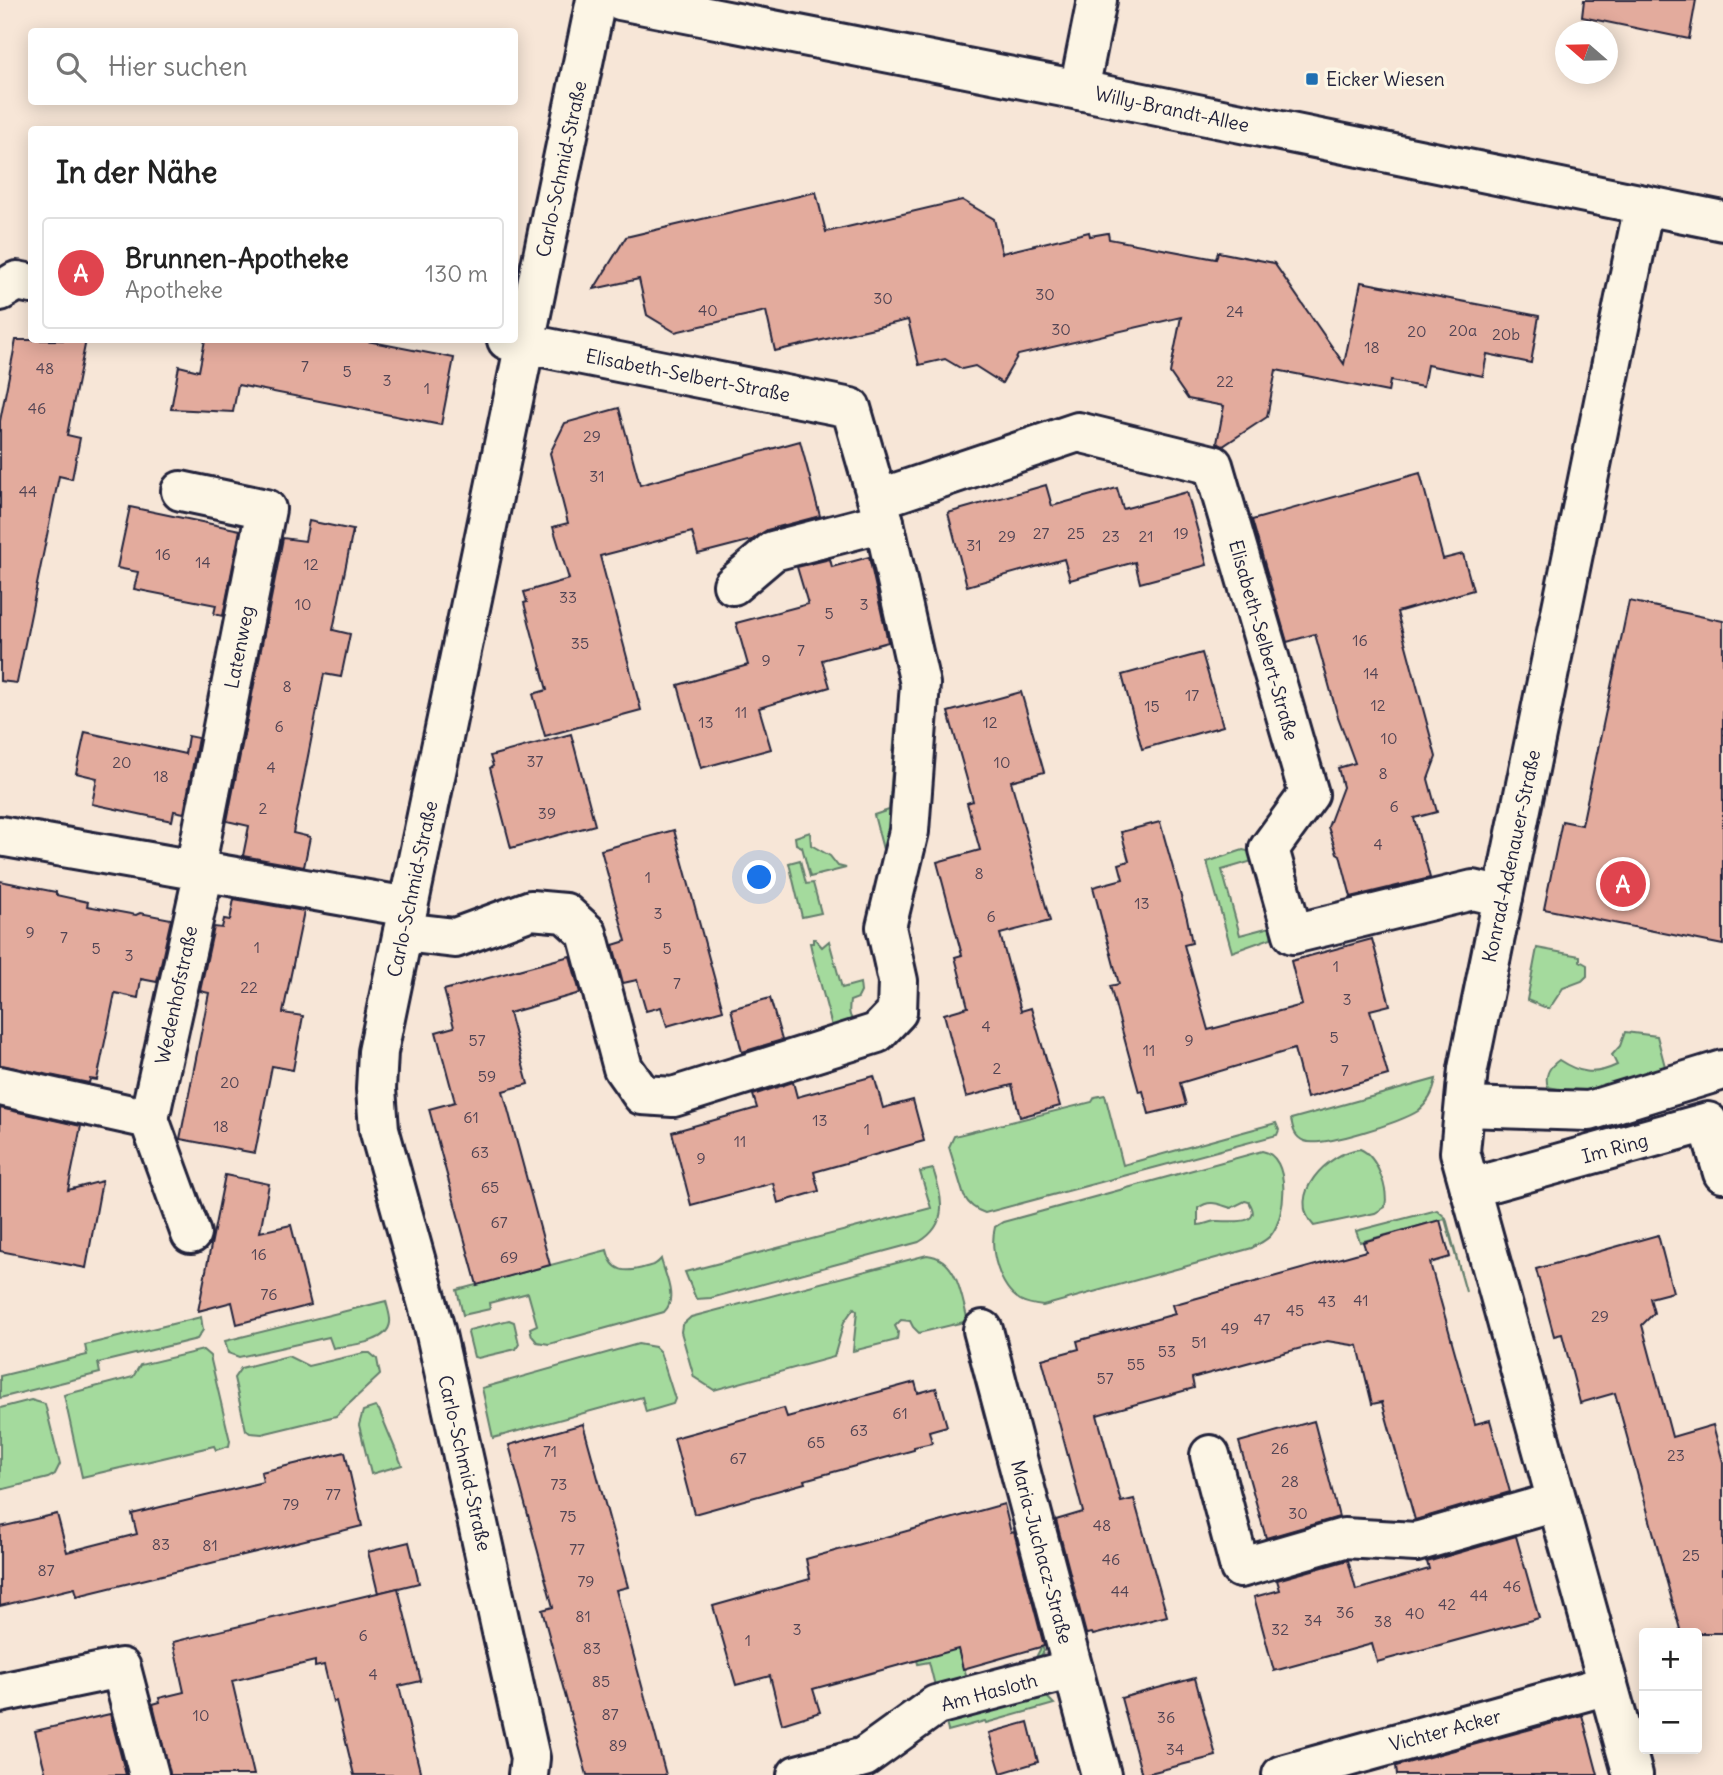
<!DOCTYPE html>
<html lang="de">
<head>
<meta charset="utf-8">
<style>
  :root { --surface:#fff; --page:#f6f6f6; --text:#222; --muted:#767676; --line:#e0e0e0; --accent:#1f6fb2 }
  body { margin:0; font-family:Delius,sans-serif; background:var(--page); color:var(--text) }
  .controls { position:absolute; right:21px; bottom:21px; display:grid; overflow:hidden; border-radius:7px; box-shadow:0 4px 18px #0003 }
  .controls button { width:63px; height:63px; display:grid; place-items:center; padding:0; border:0; border-bottom:2px solid var(--line); background:var(--surface); color:var(--text); font:35px sans-serif }
  .compass { position:absolute; left:1555px; top:21px; width:63px; height:63px; border-radius:50%; background:var(--surface); box-shadow:0 4px 18px #0003; rotate:290deg }
  .you { position:absolute; left:760px; top:878px; width:24px; height:24px; margin:-18px; border:5px solid #fff; border-radius:50%; background:#1a73e8; box-shadow:0 0 0 10px #1a73e833 }
  .badge { display:grid; place-items:center; width:46px; height:46px; border-radius:50%; background:var(--accent); color:#fff; font-size:23px; font-weight:700 }
  .pin { position:absolute; translate:-50% -50%; border:4px solid #fff; box-shadow:0 2px 7px #0006 }
  .list { margin:0; padding:0; list-style:none }
  h2 { display:flex; justify-content:space-between; align-items:center; height:91px; margin:0; padding:0 28px; font-size:30px }
  h2 small { font-size:23px; font-weight:400; color:var(--muted) }
  .list li { display:grid; grid-template-columns:46px 1fr auto; gap:21px; align-items:center; box-sizing:border-box; height:112px; margin:0 14px 14px; padding:0 14px; border:2px solid var(--line); border-radius:7px }
  .list b { display:block; font-size:26px; white-space:nowrap }
  .list p { margin:0; font-size:23px; white-space:nowrap; color:var(--muted) }
  .list em { font-size:23px; font-style:normal; color:var(--muted) }
  .icon { flex:none; width:38px; height:38px; fill:none; stroke:currentColor; stroke-width:2; stroke-linecap:round; stroke-linejoin:round }
  .map { position:relative; flex:none; width:1723px; height:1775px; overflow:hidden }
  .search { position:absolute; background:var(--surface); box-shadow:0 4px 18px #0003; left:28px; top:28px; width:490px; height:77px; display:flex; align-items:center; gap:18px; box-sizing:border-box; padding:0 24px; border-radius:7px; color:var(--muted); font-size:26px }
  .panel { position:absolute; background:var(--surface); box-shadow:0 4px 18px #0003; left:28px; top:126px; width:490px; height:217px; border-radius:7px }
  .map>svg:first-child { display:block }
</style>
</head>
<body>
<div class="map">
<svg width="1723" height="1775" viewBox="0 0 1723 1775">
  <rect width="100%" height="100%" fill="#f7e6d7"/>
  <filter id="ink" filterUnits="userSpaceOnUse"><feTurbulence type="fractalNoise" baseFrequency=".0143" numOctaves="2"/><feDisplacementMap in="SourceGraphic" scale="14" xChannelSelector="R" yChannelSelector="G"/><feConvolveMatrix kernelMatrix="1 2 1 2 8 2 1 2 1" color-interpolation-filters="sRGB"/></filter>
  <g filter="url(#ink)">
    <!-- green -->
    <g fill="#a4da9d" stroke="#637e6c" stroke-width="2" fill-rule="evenodd">
      <polygon points="895,730 899,732 900,768 885,857 874,815 889,810"/>
      <polygon points="810,832 811,845 830,856 838,866 846,868 810,877 802,847 796,844 795,837"/>
      <polygon points="1243,850 1252,852 1256,860 1222,870 1240,935 1274,926 1271,938 1232,952 1207,862"/>
      <polygon points="800,860 806,884 813,883 821,913 802,917 789,863"/>
      <path d="M813 939H815L822 947 829 941 842 988 860 983 861 992 858 998 850 1001C849 1009 848 1016 854 1021L834 1034 812 952 810 943H813Z"/>
      <polygon points="1537,948 1580,956 1580,961 1587,965 1587,976 1582,981 1563,988 1549,1009 1527,1000"/>
      <path d="M1625 1032 1657 1036 1667 1074 1581 1093 1548 1087C1544 1075 1549 1067 1559 1060 1579 1073 1594 1076 1617 1065L1612 1055 1620 1046Z"/>
      <path d="M1436 1079C1434 1091 1428 1103 1418 1111 1402 1122 1321 1148 1304 1141 1294 1137 1293 1128 1291 1119Z"/>
      <path d="M1105 1095 1123 1165 1276 1123 1279 1130 1277 1135 985 1213C975 1210 969 1205 964 1196L949 1147 954 1136 1092 1102 1095 1097Z"/>
      <path d="M1360 1149C1377 1156 1389 1190 1385 1207L1375 1213 1314 1226C1285 1196 1328 1152 1360 1149Z"/>
      <path d="M1262 1151C1292 1156 1286 1217 1271 1235 1266 1241 1258 1244 1252 1248L1043 1306C1035 1305 1027 1304 1020 1300 999 1287 989 1250 995 1227L1003 1222ZM1245 1201 1249 1202C1265 1228 1226 1220 1215 1221 1208 1222 1205 1225 1198 1225V1208C1210 1199 1218 1204 1231 1208Z"/>
      <path d="M933 1169C942 1197 950 1224 919 1242L711 1298 696 1299 685 1272 931 1208 920 1172Z"/>
      <polygon points="1437,1210 1446,1218 1466,1292 1445,1219 1360,1242 1356,1231"/>
      <path d="M607 1250C612 1273 626 1273 646 1267 653 1265 656 1265 661 1259 665 1275 678 1299 664 1312L549 1344 537 1342 532 1336 530 1328 537 1325 528 1293 489 1303 490 1309 463 1315 457 1290Z"/>
      <path d="M927 1255C958 1258 961 1296 968 1321L919 1333 913 1327 910 1321 901 1320 895 1326 898 1332 897 1340 853 1351 857 1311 854 1308 844 1322 834 1357 714 1390 694 1377 681 1332 682 1325 691 1317Z"/>
      <path d="M386 1301C387 1307 391 1316 390 1323 387 1344 349 1345 333 1348L329 1337 239 1357 228 1353 225 1341Z"/>
      <polygon points="201,1317 203,1330 197,1339 98,1363 100,1373 0,1398 0,1376 87,1355 85,1345"/>
      <polygon points="509,1320 514,1322 519,1344 516,1349 478,1358 474,1357 468,1333 469,1330"/>
      <polygon points="638,1344 655,1347 660,1352 675,1399 673,1404 646,1412 642,1397 493,1438 482,1388"/>
      <polygon points="203,1350 210,1356 230,1441 229,1446 216,1450 214,1446 82,1477 64,1395 133,1377 140,1365"/>
      <polygon points="364,1353 370,1353 377,1359 380,1375 336,1416 262,1434 250,1433 246,1430 234,1378 241,1368 288,1356 308,1366"/>
      <polygon points="31,1400 45,1404 60,1464 55,1474 48,1478 0,1490 0,1408"/>
      <polygon points="375,1407 379,1410 402,1465 371,1474 359,1425 363,1411"/>
      <polygon points="1042,1646 1044,1651 1036,1663 936,1690 929,1662 918,1664 917,1660 958,1648 968,1681 1033,1663"/>
      <polygon points="1040,1695 1046,1696 1054,1704 986,1723 985,1721 948,1731 946,1723 948,1720"/>
    </g>
    <!-- building -->
    <g fill="#e3ab9d" stroke="#22223b" stroke-width="2">
      <polygon points="1584,0 1696,0 1689,39 1582,17"/>
      <polygon points="816,192 826,232 962,200 994,219 1002,253 1089,232 1090,236 1108,233 1109,239 1216,259 1218,252 1274,263 1344,364 1361,282 1539,316 1531,363 1487,354 1483,376 1427,365 1423,387 1390,381 1388,392 1276,370 1267,417 1223,446 1217,443 1224,406 1188,399 1170,373 1181,317 1018,355 1002,383 975,366 962,369 945,359 919,365 908,320 775,351 766,311 675,332 647,315 639,279 594,289 626,237"/>
      <polygon points="16,340 86,340 67,435 80,438 72,479 59,476 17,683 0,681 0,421"/>
      <polygon points="205,340 362,340 454,358 441,425 238,385 233,412 171,409 179,366 199,371"/>
      <polygon points="619,408 640,485 800,441 820,516 767,530 752,540 698,554 692,532 600,556 641,710 545,736 533,694 547,690 524,603 527,602 524,592 569,579 553,527 568,523 550,453 565,423"/>
      <polygon points="1420,473 1443,559 1463,554 1473,590 1397,612 1436,757 1428,779 1437,812 1414,818 1430,878 1351,897 1340,855 1337,853 1328,827 1343,787 1338,768 1355,763 1337,714 1315,634 1287,642 1252,520"/>
      <polygon points="1046,485 1052,506 1117,488 1123,509 1187,492 1207,565 1140,583 1135,562 1070,580 1064,559 967,586 948,513"/>
      <polygon points="130,507 240,530 223,616 214,614 216,605 134,589 138,572 117,568"/>
      <polygon points="309,521 353,530 333,630 350,634 341,677 324,674 293,833 310,837 304,867 243,856 249,826 227,821 283,538 305,541"/>
      <polygon points="869,557 888,642 822,660 830,687 759,708 771,749 701,768 678,685 748,665 736,623 808,604 797,567 830,559 832,567"/>
      <polygon points="1629,601 1723,621 1723,945 1544,909 1562,821 1582,825"/>
      <polygon points="1202,653 1223,726 1142,749 1122,675"/>
      <polygon points="1021,692 1044,772 1011,781 1050,921 1000,934 1021,1011 1031,1008 1060,1106 1020,1117 1012,1085 966,1097 944,1014 968,1007 955,957 962,955 937,862 980,850 967,803 973,801 948,712"/>
      <polygon points="85,732 185,754 188,736 198,738 184,813 174,811 172,821 92,804 97,778 76,773"/>
      <polygon points="571,734 595,825 511,848 490,768 493,766 490,756"/>
      <polygon points="1160,822 1187,918 1192,943 1184,945 1208,1030 1302,1005 1291,961 1372,939 1390,1005 1370,1010 1388,1075 1307,1098 1294,1049 1180,1083 1186,1105 1149,1114 1143,1091 1139,1092 1110,986 1119,984 1093,887 1123,879 1119,864 1129,861 1121,832"/>
      <polygon points="674,830 723,1010 667,1026 661,1007 646,1011 637,980 623,983 613,945 626,941 601,850"/>
      <polygon points="0,881 56,892 56,895 88,902 87,906 136,915 140,913 171,919 157,982 141,979 138,998 115,993 97,1080 90,1079 89,1083 0,1065"/>
      <polygon points="234,899 304,911 283,1013 303,1016 293,1070 272,1066 255,1153 180,1139 209,993 200,991 214,927 222,928 224,919 230,920"/>
      <polygon points="570,956 580,993 509,1013 528,1084 503,1091 550,1265 477,1285 429,1109 455,1102 436,1032 454,1027 444,990"/>
      <polygon points="770,998 782,1040 742,1052 731,1009"/>
      <polygon points="874,1076 883,1108 913,1100 924,1141 814,1172 819,1191 778,1203 773,1183 691,1205 672,1132 757,1108 753,1095 793,1082 797,1097"/>
      <polygon points="0,1108 81,1126 68,1190 102,1181 86,1268 0,1251"/>
      <polygon points="225,1175 269,1184 260,1232 291,1225 311,1305 237,1324 232,1302 198,1311"/>
      <polygon points="1440,1220 1450,1257 1430,1263 1475,1424 1490,1420 1510,1492 1415,1520 1382,1402 1372,1404 1358,1346 1327,1341 1192,1378 1194,1388 1097,1415 1121,1502 1134,1499 1167,1616 1093,1635 1092,1633 1086,1634 1056,1520 1083,1512 1042,1359 1079,1349 1077,1341 1175,1314 1172,1305 1366,1251 1363,1242"/>
      <polygon points="1658,1235 1673,1292 1650,1298 1654,1313 1642,1325 1672,1437 1713,1425 1723,1462 1723,1633 1681,1633 1615,1393 1580,1403 1562,1334 1554,1336 1536,1269"/>
      <polygon points="915,1382 918,1393 936,1388 947,1426 929,1431 932,1443 914,1447 914,1450 804,1480 805,1483 694,1514 674,1438 784,1408 787,1417"/>
      <polygon points="1314,1421 1339,1517 1266,1538 1239,1442"/>
      <polygon points="583,1424 628,1587 616,1590 666,1775 587,1775 542,1610 553,1607 509,1445"/>
      <polygon points="345,1452 362,1526 77,1596 75,1588 0,1606 0,1527 57,1514 67,1552 137,1534 132,1514 263,1482 261,1472"/>
      <polygon points="1004,1504 1011,1533 1014,1532 1044,1646 963,1669 958,1649 813,1689 820,1712 782,1724 770,1676 736,1685 713,1606 810,1579 806,1559"/>
      <polygon points="1516,1536 1539,1618 1377,1662 1372,1644 1274,1671 1254,1597 1280,1590 1277,1580 1348,1560 1356,1590 1429,1569 1427,1562"/>
      <polygon points="409,1542 419,1583 378,1593 368,1552"/>
      <polygon points="398,1588 421,1681 399,1686 421,1775 354,1775 336,1701 333,1702 324,1665 315,1667 315,1661 232,1681 254,1775 170,1775 153,1704 160,1702 159,1698 184,1692 173,1642"/>
      <polygon points="1195,1678 1216,1756 1142,1775 1121,1698"/>
      <polygon points="110,1714 126,1775 46,1775 35,1731"/>
      <polygon points="1582,1715 1598,1775 1397,1775 1396,1766"/>
      <polygon points="1028,1722 1038,1762 1001,1773 989,1733"/>
    </g>
    <g fill="none" stroke-linecap="round" stroke-linejoin="round">
      <!-- street casing -->
      <g stroke="#22223b" stroke-width="44">
        <g id="street">
          <polyline points="1079,90 1097,0"/>
          <polyline points="0,291 17,281 32,284"/>
          <polyline points="181,491 266,509 195,869"/>
          <polyline points="878,499 1078,432 1213,465 1309,794 1269,849 1293,934 1473,890 1503,897"/>
          <polyline points="733,585 773,551 884,522"/>
          <polyline points="0,836 408,907"/>
          <polyline points="403,932 455,938 531,910 565,913 587,933 623,1068 642,1095 673,1097 877,1033 897,1012 898,981 886,927 909,831 920,684 884,522 851,408 507,340"/>
          <polyline points="0,1086 149,1119 191,1234"/>
          <polyline points="1466,1107 1589,1111 1723,1070"/>
          <polyline points="149,1119 204,871"/>
          <polyline points="1470,1188 1708,1122 1723,1173"/>
          <polyline points="983,1330 1101,1775"/>
          <polyline points="1210,1455 1240,1568 1344,1538 1416,1542 1556,1502"/>
          <polyline points="0,1693 121,1668 149,1775"/>
          <polyline points="528,1775 530,1758 435,1330 379,1129 376,1089 378,1052 596,0"/>
          <polyline points="797,1775 864,1757 936,1705 1073,1669"/>
          <polyline points="1282,1775 1608,1685"/>
          <polyline points="1633,1775 1460,1152 1468,1069 1644,205"/>
        </g>
      </g>
      <!-- secondary casing -->
      <g stroke="#22223b" stroke-width="44">
        <polyline id="secondary" points="620,0 1079,90 1723,221"/>
      </g>
      <!-- street -->
      <use href="#street" stroke="#fcf5e5" stroke-width="38"/>
      <!-- secondary -->
      <use href="#secondary" stroke="#fcf5e5" stroke-width="38"/>
    </g>
  </g>
  <!-- markers -->
  <rect fill="#1f6fb2" stroke="#fcf5e5" stroke-width="2.5" x="1305" y="72" width="14" height="14" rx="3.5"/>
  <g text-anchor="middle" stroke-width="7" stroke-linejoin="round" paint-order="stroke">
    <!-- number labels -->
    <g font-size="16" fill="#524454">
      <text x="1045" y="300">30</text>
      <text x="883" y="304">30</text>
      <text x="708" y="316">40</text>
      <text x="1235" y="317">24</text>
      <text x="1061" y="335">30</text>
      <text x="1463" y="336">20a</text>
      <text x="1417" y="337">20</text>
      <text x="1506" y="340">20b</text>
      <text x="1372" y="353">18</text>
      <text x="305" y="372">7</text>
      <text x="45" y="374">48</text>
      <text x="347" y="377">5</text>
      <text x="387" y="386">3</text>
      <text x="1225" y="387">22</text>
      <text x="427" y="394">1</text>
      <text x="37" y="414">46</text>
      <text x="592" y="442">29</text>
      <text x="597" y="482">31</text>
      <text x="28" y="497">44</text>
      <text x="1041" y="539">27</text>
      <text x="1076" y="539">25</text>
      <text x="1181" y="539">19</text>
      <text x="1007" y="542">29</text>
      <text x="1111" y="542">23</text>
      <text x="1146" y="542">21</text>
      <text x="974" y="551">31</text>
      <text x="163" y="560">16</text>
      <text x="203" y="568">14</text>
      <text x="311" y="570">12</text>
      <text x="568" y="603">33</text>
      <text x="303" y="610">10</text>
      <text x="864" y="610">3</text>
      <text x="829" y="619">5</text>
      <text x="1360" y="646">16</text>
      <text x="580" y="649">35</text>
      <text x="801" y="656">7</text>
      <text x="766" y="666">9</text>
      <text x="1371" y="679">14</text>
      <text x="287" y="692">8</text>
      <text x="1192" y="701">17</text>
      <text x="1378" y="711">12</text>
      <text x="1152" y="712">15</text>
      <text x="741" y="718">11</text>
      <text x="706" y="728">13</text>
      <text x="990" y="728">12</text>
      <text x="279" y="732">6</text>
      <text x="1389" y="744">10</text>
      <text x="535" y="767">37</text>
      <text x="122" y="768">20</text>
      <text x="1002" y="768">10</text>
      <text x="271" y="773">4</text>
      <text x="1383" y="779">8</text>
      <text x="161" y="782">18</text>
      <text x="1394" y="812">6</text>
      <text x="263" y="814">2</text>
      <text x="547" y="819">39</text>
      <text x="1378" y="850">4</text>
      <text x="979" y="879">8</text>
      <text x="648" y="883">1</text>
      <text x="1142" y="909">13</text>
      <text x="658" y="919">3</text>
      <text x="991" y="922">6</text>
      <text x="30" y="938">9</text>
      <text x="64" y="943">7</text>
      <text x="257" y="953">1</text>
      <text x="96" y="954">5</text>
      <text x="667" y="954">5</text>
      <text x="129" y="961">3</text>
      <text x="1336" y="972">1</text>
      <text x="677" y="989">7</text>
      <text x="249" y="993">22</text>
      <text x="1347" y="1005">3</text>
      <text x="986" y="1032">4</text>
      <text x="1334" y="1043">5</text>
      <text x="477" y="1046">57</text>
      <text x="1189" y="1046">9</text>
      <text x="1149" y="1056">11</text>
      <text x="997" y="1074">2</text>
      <text x="1345" y="1076">7</text>
      <text x="487" y="1082">59</text>
      <text x="230" y="1088">20</text>
      <text x="471" y="1123">61</text>
      <text x="820" y="1126">13</text>
      <text x="221" y="1132">18</text>
      <text x="867" y="1135">1</text>
      <text x="740" y="1147">11</text>
      <text x="480" y="1158">63</text>
      <text x="701" y="1164">9</text>
      <text x="490" y="1193">65</text>
      <text x="499" y="1228">67</text>
      <text x="259" y="1260">16</text>
      <text x="509" y="1263">69</text>
      <text x="269" y="1300">76</text>
      <text x="1361" y="1306">41</text>
      <text x="1327" y="1307">43</text>
      <text x="1295" y="1316">45</text>
      <text x="1600" y="1322">29</text>
      <text x="1262" y="1325">47</text>
      <text x="1230" y="1334">49</text>
      <text x="1199" y="1348">51</text>
      <text x="1167" y="1357">53</text>
      <text x="1136" y="1370">55</text>
      <text x="1105" y="1384">57</text>
      <text x="900" y="1419">61</text>
      <text x="859" y="1436">63</text>
      <text x="816" y="1448">65</text>
      <text x="1280" y="1454">26</text>
      <text x="550" y="1457">71</text>
      <text x="1676" y="1461">23</text>
      <text x="738" y="1464">67</text>
      <text x="1290" y="1487">28</text>
      <text x="559" y="1490">73</text>
      <text x="333" y="1500">77</text>
      <text x="291" y="1510">79</text>
      <text x="1298" y="1519">30</text>
      <text x="568" y="1522">75</text>
      <text x="1102" y="1531">48</text>
      <text x="161" y="1550">83</text>
      <text x="210" y="1551">81</text>
      <text x="577" y="1555">77</text>
      <text x="1691" y="1561">25</text>
      <text x="1111" y="1565">46</text>
      <text x="46" y="1576">87</text>
      <text x="586" y="1587">79</text>
      <text x="1512" y="1592">46</text>
      <text x="1120" y="1597">44</text>
      <text x="1479" y="1601">44</text>
      <text x="1447" y="1610">42</text>
      <text x="1345" y="1618">36</text>
      <text x="1415" y="1619">40</text>
      <text x="583" y="1622">81</text>
      <text x="1313" y="1626">34</text>
      <text x="1383" y="1627">38</text>
      <text x="797" y="1635">3</text>
      <text x="1280" y="1635">32</text>
      <text x="363" y="1641">6</text>
      <text x="748" y="1646">1</text>
      <text x="592" y="1654">83</text>
      <text x="373" y="1680">4</text>
      <text x="601" y="1687">85</text>
      <text x="610" y="1720">87</text>
      <text x="201" y="1721">10</text>
      <text x="1166" y="1723">36</text>
      <text x="618" y="1751">89</text>
      <text x="1175" y="1755">34</text>
    </g>
    <!-- poi labels -->
    <g font-size="19" fill="#22223b" stroke="#fcf5e5" text-anchor="start">
      <text x="1326" y="86">Eicker Wiesen</text>
    </g>
    <!-- street labels -->
    <g font-size="19" fill="#22223b" stroke="#fcf5e5">
      <text transform="translate(1172 109) rotate(12)" y="7">Willy-Brandt-Allee</text>
      <text transform="translate(561 169) rotate(-78)" y="7">Carlo-Schmid-Straße</text>
      <text transform="translate(688 375) rotate(11)" y="7">Elisabeth-Selbert-Straße</text>
      <text transform="translate(1264 640) rotate(74)" y="7">Elisabeth-Selbert-Straße</text>
      <text transform="translate(239 647) rotate(-79)" y="7">Latenweg</text>
      <text transform="translate(1511 856) rotate(-78)" y="7">Konrad-Adenauer-Straße</text>
      <text transform="translate(412 889) rotate(-78)" y="7">Carlo-Schmid-Straße</text>
      <text transform="translate(176 995) rotate(-78)" y="7">Wedenhofstraße</text>
      <text transform="translate(1615 1148) rotate(-15)" y="7">Im Ring</text>
      <text transform="translate(465 1463) rotate(77)" y="7">Carlo-Schmid-Straße</text>
      <text transform="translate(1042 1552) rotate(75)" y="7">Maria-Juchacz-Straße</text>
      <text transform="translate(989 1692) rotate(-15)" y="7">Am Hasloth</text>
      <text transform="translate(1445 1730) rotate(-15)" y="7">Vichter Acker</text>
    </g>
  </g>
</svg>
<div class="controls">
<button>+</button>
<button>−</button>
</div>
<svg class="compass" viewBox="-18 -18 36 36"><path d="M0-13l5 13h-10z" fill="#e53935"/><path d="M0 13l5-13h-10z" fill="#767676"/></svg>
<div class="you"></div>
<div class="pin badge" style="left:1623px;top:884px;background:#e0444e">A</div>
<div class="search"><svg class="icon" aria-label="search" viewBox="0 0 24 24"><circle cx="10" cy="10" r="6"/><path d="M15 15l6 6"/></svg>Hier suchen</div>
<section class="panel">
<h2>In der Nähe<small></small></h2>
<ul class="list">
<li><span class="badge" style="background:#e0444e">A</span><div><b>Brunnen-Apotheke</b><p>Apotheke</p></div><em>130 m</em></li>
</ul>
</section>
</div>
</body>
</html>
